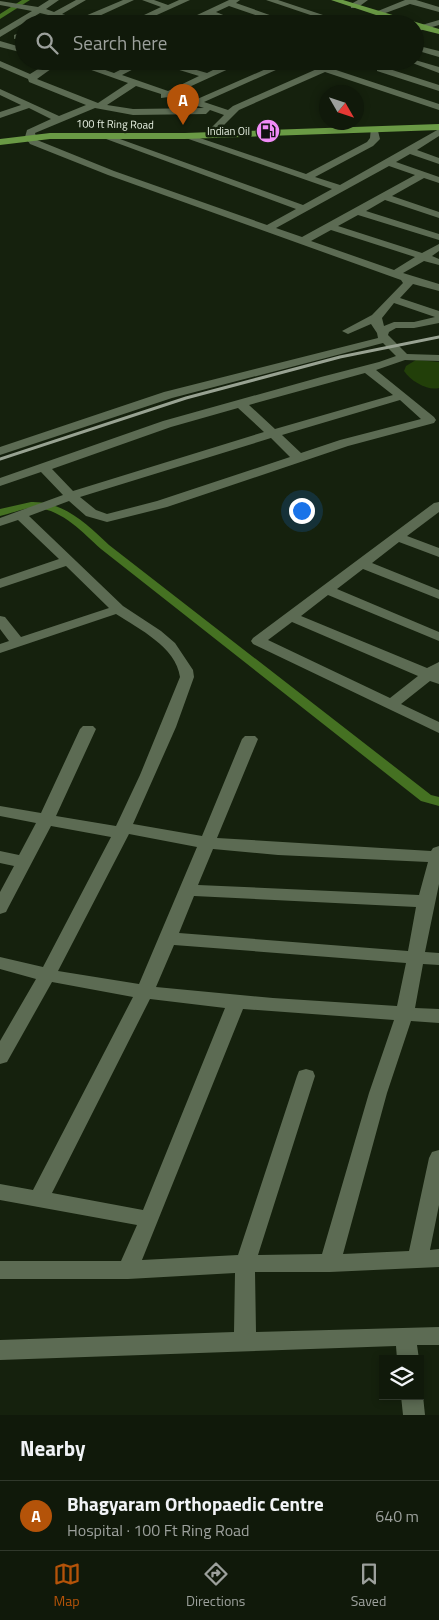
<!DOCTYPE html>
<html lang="en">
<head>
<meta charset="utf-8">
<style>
  :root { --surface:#10190a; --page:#192213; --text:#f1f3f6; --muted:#9ca09c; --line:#30382b; --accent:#b45309 }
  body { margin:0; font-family:"Titillium Web",sans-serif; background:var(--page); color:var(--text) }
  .controls { position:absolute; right:15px; bottom:15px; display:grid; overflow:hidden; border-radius:0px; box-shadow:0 2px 8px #0003 }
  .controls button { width:45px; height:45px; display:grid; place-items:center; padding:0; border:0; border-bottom:1px solid var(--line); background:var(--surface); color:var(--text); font:25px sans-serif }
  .compass { position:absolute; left:319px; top:85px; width:45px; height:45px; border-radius:50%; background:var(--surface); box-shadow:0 2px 8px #0003; rotate:129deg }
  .you { position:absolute; left:301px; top:510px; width:18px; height:18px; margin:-12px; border:4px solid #fff; border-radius:50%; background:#1a73e8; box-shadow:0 0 0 8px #1a73e833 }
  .badge { display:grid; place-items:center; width:32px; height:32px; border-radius:50%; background:var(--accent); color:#fff; font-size:16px; font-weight:700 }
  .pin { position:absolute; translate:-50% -41px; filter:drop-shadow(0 1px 2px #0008) }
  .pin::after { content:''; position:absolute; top:26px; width:18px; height:15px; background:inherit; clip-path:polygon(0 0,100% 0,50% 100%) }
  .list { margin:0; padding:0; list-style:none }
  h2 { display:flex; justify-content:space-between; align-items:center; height:65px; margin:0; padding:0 20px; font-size:21px }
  h2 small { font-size:16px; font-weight:400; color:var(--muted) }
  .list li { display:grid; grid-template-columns:32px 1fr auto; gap:15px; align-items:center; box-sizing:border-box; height:70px; padding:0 20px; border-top:1px solid var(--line) }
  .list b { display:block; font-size:19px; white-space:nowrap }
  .list p { margin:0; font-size:16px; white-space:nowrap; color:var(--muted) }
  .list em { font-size:16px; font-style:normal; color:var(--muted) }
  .icon { flex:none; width:28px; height:28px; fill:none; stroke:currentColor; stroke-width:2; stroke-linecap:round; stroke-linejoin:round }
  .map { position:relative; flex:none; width:439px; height:1415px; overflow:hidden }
  .search { position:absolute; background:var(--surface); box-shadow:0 2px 8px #0003; left:15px; right:15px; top:15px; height:55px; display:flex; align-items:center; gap:12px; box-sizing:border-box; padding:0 18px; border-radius:28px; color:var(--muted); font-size:19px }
  .sheet { height:135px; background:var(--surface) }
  nav { display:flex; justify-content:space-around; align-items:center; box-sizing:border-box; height:70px; border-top:1px solid var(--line); background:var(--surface); font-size:14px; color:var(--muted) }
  nav a { display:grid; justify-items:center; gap:2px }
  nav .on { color:var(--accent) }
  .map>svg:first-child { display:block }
</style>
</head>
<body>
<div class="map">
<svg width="439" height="1415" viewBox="0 0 439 1415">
  <rect width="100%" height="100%" fill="#15210d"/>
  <!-- green -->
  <path fill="#223f09" d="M416 360 439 362V388C427 391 411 381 404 371L406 366Z"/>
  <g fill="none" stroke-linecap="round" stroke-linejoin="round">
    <!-- canal -->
    <g fill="#457122" fill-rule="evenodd">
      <polygon points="22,0 30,0 0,19 0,14"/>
      <path d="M31 502C63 501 87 524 109 545L431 795 439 797V806L421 801 101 549C82 532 59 506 31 508 20 509 10 514 0 516V509Z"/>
    </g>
    <!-- minor -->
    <g fill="#5c6b53" fill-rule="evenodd">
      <polygon points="49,0 59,0 46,9 54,12 76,0 86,0 62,14 78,19 123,0 134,0 86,22 90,24 72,24 56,18 45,24 35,24 48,15 40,13 0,37 0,30 32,11 0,5 0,1 38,7"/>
      <polygon points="142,0 154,0 168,5 179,0 190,0 137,24 125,24 161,7"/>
      <polygon points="229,0 240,0 236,3 295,24 282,24 229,6 216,12 245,24 233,24 209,15 189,24 178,24"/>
      <polygon points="266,0 278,0 350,24 337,24"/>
      <polygon points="358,0 368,0 357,8 351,8 351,4"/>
      <polygon points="405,0 416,0 439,7 439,12 410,4 380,15 373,13"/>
      <path d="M398 17 402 19C395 24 387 24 378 24Z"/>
      <polygon points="439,20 439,25 415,32 415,27"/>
      <polygon points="24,31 24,37 14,39 14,35"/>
      <polygon points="0,41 24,48 24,53 0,47"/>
      <polygon points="415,45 439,51 439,57 415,50"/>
      <polygon points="415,60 439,67 439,73 407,61 415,61"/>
      <path d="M0 61 30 74 51 61H62L37 79 98 103 128 83 66 61H79L114 73 138 61H149L122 75 168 91 199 76 150 61H165L207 73 217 68 201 61H214L225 65 234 61H246L176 93 195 100 284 61H296L204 102 228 110 233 106 335 61H347L333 69 439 104V110L325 72 239 110 212 137 209 138 204 135 224 115 210 110 206 114 133 115 95 108 35 133 37 140 114 171 267 225 296 209 98 136 100 134H106L303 205 332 189 180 136 182 134H188L306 174 367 142 370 138 371 127H377L380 139 373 146 315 177 340 185 439 129V136L417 150 439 158V164L410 154 396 162 439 177V183L424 178 392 196 439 212V218L385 200 366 211 439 234V240L358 215 338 226 422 253 439 244V251L432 256 439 259V265L424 261 403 273 439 284V291L413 284 400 298 439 311V323L414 328H396L389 332 388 335 407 354 439 355V361L405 360 376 370 434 417 436 420 434 423 348 446 167 507 107 522 86 516 69 501 29 516 123 606 161 631 175 643 193 670 194 677 176 727 133 824 202 836 242 739 245 736H255L258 739 217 838 431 851 433 848 439 846V884L425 952 439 953V965L423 964 415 1008 439 1009V1023L411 1021 387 1093 343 1254 409 1251 429 1158 432 1152 439 1150V1205L430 1250 439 1249V1267L330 1272H255L256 1332 439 1327V1345H417L419 1359H397L396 1346 0 1360V1340L234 1332 235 1273 128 1279H0V1261H121L137 1225 0 1200V1184L33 1190 133 997 52 982 7 1062 0 1064V1041L36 979 0 969V957L43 967 111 837 51 826 8 908 6 912 0 914V892L14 866 0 863V851L19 855 36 823 0 816V806L41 813 80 729 83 726H93L96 729 56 816 116 826 140 775 180 677C176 647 139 629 116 614L0 653V644L9 641 0 629V616L5 617 21 637 109 608 66 566 0 588V579L59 559 18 520 0 526V518L63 495 41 472 0 486V478L163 421 321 377 379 362 396 356 383 343 172 398 0 455V447L164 392 378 338 377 333 371 324 348 334 342 331 372 315 403 283 401 280 108 175 30 144 25 137 27 130 51 119 29 108 0 118V112L21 105 0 95V89L59 116 86 105 29 82 28 79 0 67ZM136 86 161 94V98L169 97 204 108 133 109 107 105ZM389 166 415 175 302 237 276 228ZM331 230 415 257 394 270 311 241ZM394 303 435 317 414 322H394L384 326 382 318ZM365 373 393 395 275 429 249 405ZM400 400 421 419 340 440 301 453 282 435ZM238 408 264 432 73 491 52 469 171 427ZM271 438 290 457 157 501 107 514 96 510 80 497ZM129 834 197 847 139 984 58 971ZM213 849 278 855 428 862 419 895 198 885ZM194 896 416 907 408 951 179 933ZM174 945 406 963 397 1006 273 998 156 987ZM150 999 225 1008 143 1210 52 1193ZM243 1009 394 1020 369 1093 322 1254 258 1255 315 1076 313 1071 306 1069 299 1071 297 1076 238 1255 142 1260Z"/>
      <polygon points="380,66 439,85 439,91 377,71 377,67"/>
      <path d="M439 502V512L407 536 439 548V557L399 542 372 563 439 590V599L363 569 337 589 439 632V641L328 595 301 616 427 668 439 662V684L430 681 401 704 439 722V733L253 644 251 641 253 638 434 503ZM292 622 418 676 390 698 268 640Z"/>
      <polygon points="420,1390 423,1396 425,1415 403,1415 401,1396 420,1396"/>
    </g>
    <!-- major -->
    <g fill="#6a9a45" fill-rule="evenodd">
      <polygon points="331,0 343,0 439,29 439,34 415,28 415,24 403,24"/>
      <polygon points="439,124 439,130 185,139 50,139 0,145 0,139 50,133 185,133"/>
    </g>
    <!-- rail -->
    <polyline stroke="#98a292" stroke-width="3" points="0,459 186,398 340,357 439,337"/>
  </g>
  <!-- icons -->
  <defs>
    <g id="fuel-disc" transform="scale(1.25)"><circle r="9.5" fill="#f08bf6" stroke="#15210d"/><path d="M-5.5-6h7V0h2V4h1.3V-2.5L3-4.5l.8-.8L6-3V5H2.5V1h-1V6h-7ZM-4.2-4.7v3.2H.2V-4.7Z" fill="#111"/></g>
  </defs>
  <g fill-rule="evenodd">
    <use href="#fuel-disc" x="268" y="131"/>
  </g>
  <g text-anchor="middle" stroke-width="5" stroke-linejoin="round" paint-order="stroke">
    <!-- far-street labels -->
    <g font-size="11" fill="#e6efe1" stroke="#15210d">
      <text transform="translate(115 124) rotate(1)" y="4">100 ft Ring Road</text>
    </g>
    <!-- far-poi labels -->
    <g font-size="11" fill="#e6efe1" stroke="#15210d" text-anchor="end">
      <text x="250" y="135">Indian Oil</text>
    </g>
  </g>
</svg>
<div class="controls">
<button><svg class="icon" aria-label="layers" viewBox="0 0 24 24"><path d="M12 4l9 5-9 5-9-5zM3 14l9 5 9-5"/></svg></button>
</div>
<svg class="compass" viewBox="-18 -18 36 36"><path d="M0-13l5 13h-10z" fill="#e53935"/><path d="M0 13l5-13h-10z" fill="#9ca09c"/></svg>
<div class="you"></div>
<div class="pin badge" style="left:183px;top:125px">A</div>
<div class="search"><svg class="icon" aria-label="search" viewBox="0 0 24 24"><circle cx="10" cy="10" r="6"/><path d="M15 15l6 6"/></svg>Search here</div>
</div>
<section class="sheet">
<h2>Nearby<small></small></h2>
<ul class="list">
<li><span class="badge">A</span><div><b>Bhagyaram Orthopaedic Centre</b><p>Hospital · 100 Ft Ring Road</p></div><em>640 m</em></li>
</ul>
</section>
<nav>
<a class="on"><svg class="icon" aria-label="map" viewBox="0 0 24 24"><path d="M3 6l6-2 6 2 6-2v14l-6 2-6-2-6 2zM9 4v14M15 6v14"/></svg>Map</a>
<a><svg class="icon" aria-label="directions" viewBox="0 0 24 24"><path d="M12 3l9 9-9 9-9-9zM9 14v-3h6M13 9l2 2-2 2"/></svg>Directions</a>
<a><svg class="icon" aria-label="saved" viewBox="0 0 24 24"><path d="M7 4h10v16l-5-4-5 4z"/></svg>Saved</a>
</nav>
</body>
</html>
